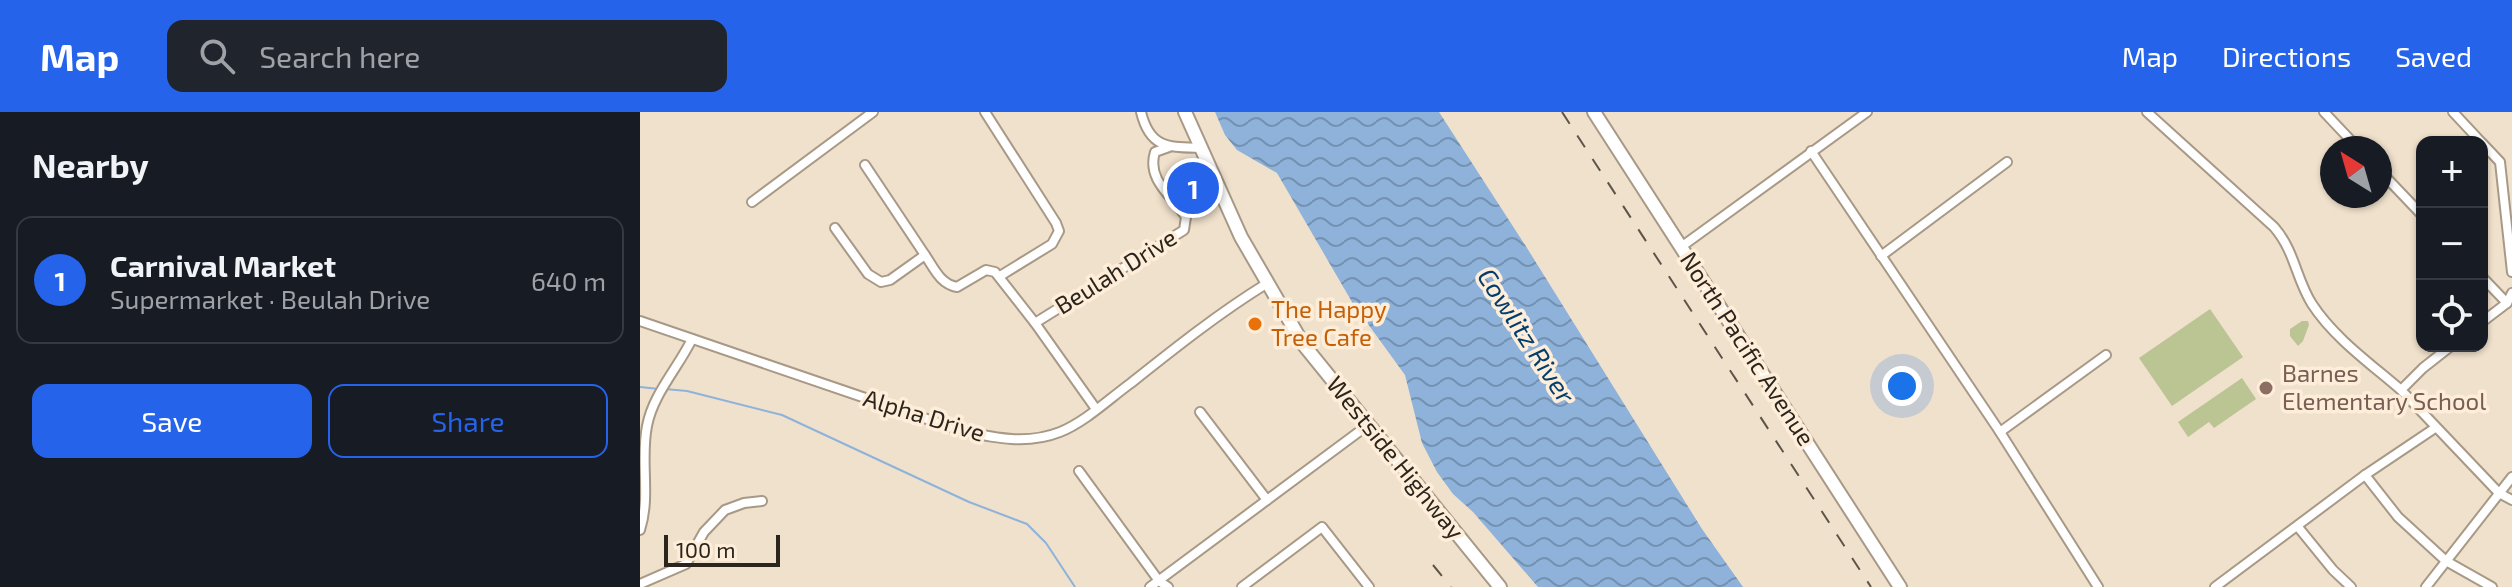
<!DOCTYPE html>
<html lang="en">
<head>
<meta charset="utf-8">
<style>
  :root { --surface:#171b24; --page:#20242c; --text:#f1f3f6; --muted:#9ea1a6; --line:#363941; --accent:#2563eb }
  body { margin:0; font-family:"Exo 2",sans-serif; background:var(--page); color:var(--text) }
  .controls { position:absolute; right:24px; top:24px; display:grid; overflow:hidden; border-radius:16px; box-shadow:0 2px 6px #0004 }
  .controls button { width:72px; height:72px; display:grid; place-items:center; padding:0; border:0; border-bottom:2px solid var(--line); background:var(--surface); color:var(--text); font:40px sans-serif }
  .compass { position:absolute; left:1680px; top:24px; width:72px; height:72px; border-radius:50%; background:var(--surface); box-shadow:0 2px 6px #0004; rotate:323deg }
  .scale { position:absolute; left:24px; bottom:20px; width:116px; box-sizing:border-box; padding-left:8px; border:4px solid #2b251d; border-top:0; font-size:22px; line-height:28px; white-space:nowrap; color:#2b251d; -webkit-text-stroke:6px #feeed9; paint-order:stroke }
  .you { position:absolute; left:1262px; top:274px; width:28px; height:28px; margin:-20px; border:6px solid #fff; border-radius:50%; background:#1a73e8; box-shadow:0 0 0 12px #1a73e833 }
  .badge { display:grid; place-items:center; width:52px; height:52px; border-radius:50%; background:var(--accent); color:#fff; font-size:26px; font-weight:700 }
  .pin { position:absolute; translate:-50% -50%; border:4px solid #fff; box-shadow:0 2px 8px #0006 }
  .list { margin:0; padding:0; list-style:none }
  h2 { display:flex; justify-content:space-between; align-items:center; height:104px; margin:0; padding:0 32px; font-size:34px }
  h2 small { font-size:26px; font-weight:400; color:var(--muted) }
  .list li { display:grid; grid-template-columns:52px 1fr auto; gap:24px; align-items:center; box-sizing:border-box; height:128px; margin:0 16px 16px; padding:0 16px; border:2px solid var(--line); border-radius:16px }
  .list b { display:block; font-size:30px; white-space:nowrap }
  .list p { margin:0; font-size:26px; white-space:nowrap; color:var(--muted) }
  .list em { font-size:26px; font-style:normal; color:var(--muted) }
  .actions { display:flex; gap:16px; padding:24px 32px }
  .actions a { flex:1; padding:18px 0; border:2px solid var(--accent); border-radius:16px; text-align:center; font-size:28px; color:var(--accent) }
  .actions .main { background:var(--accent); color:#fff }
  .icon { flex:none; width:44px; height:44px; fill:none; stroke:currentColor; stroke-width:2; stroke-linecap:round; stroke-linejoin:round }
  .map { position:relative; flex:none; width:1872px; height:475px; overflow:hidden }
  header { display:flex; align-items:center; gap:48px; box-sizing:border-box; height:112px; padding:0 40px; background:var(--accent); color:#fff }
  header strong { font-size:38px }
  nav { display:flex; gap:44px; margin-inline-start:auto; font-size:28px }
  .search { width:560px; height:72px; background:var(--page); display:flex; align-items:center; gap:20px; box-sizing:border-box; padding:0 28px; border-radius:16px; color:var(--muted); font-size:30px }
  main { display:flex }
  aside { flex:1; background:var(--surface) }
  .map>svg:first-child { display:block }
</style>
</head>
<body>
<header>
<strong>Map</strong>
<div class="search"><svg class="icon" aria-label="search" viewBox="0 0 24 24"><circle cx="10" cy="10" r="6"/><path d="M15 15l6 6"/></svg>Search here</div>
<nav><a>Map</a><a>Directions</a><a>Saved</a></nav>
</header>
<main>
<aside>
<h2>Nearby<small></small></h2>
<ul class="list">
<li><span class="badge">1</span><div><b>Carnival Market</b><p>Supermarket · Beulah Drive</p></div><em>640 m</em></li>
</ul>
<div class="actions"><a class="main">Save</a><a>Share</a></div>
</aside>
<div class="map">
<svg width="1872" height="475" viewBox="0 0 1872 475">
  <defs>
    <pattern id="water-waves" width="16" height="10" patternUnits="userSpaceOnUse" patternTransform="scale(2)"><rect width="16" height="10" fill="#8eb2da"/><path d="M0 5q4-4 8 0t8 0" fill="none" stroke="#7491b0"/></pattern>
  </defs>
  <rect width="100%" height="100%" fill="#f0e1cc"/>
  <!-- park -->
  <g fill="#bbc493">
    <polygon points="1570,197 1603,245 1532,294 1499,246"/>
    <polygon points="1662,209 1668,209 1669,213 1663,229 1658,234 1650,224 1650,217"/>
    <polygon points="1602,266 1616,287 1574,316 1569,310 1548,325 1538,310"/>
  </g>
  <!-- water -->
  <polygon fill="url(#water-waves)" points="575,0 799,0 887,136 1062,417 1103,475 898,475 833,400 813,382 797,360 782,331 765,263 712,190 637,61 597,38 585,23"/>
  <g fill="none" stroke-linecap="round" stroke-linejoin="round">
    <!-- stream -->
    <g stroke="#8eb2da" stroke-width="2">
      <polyline points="0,275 19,277"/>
      <polyline points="25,277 47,279 142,303 329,390 387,412 406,431 435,475"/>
    </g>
    <!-- street casing -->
    <g stroke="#a89987" stroke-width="12">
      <g id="street">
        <polyline points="345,0 416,111 419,119 412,132 360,164"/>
        <path d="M501 0C510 37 529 35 561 36"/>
        <path d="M1507 0 1634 115C1655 139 1656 167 1672 192 1694 226 1731 252 1761 278"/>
        <polyline points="1684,0 1718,36"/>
        <polyline points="1813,0 1841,30"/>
        <polyline points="1842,31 1860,50 1872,160"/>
        <polyline points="1171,39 1360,320 1458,475"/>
        <polyline points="225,53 285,143"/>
        <polyline points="1740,59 1782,103"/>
        <polyline points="112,90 233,0"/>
        <path d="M195 116 228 162 241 170 250 168 285 143C294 156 300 172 317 175L346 158 355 160 395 211 456 297"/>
        <polyline points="1041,135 1227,0"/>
        <polyline points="1241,144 1367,50"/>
        <polyline points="1842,165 1867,191"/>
        <path d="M0 209 322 319C355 326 387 333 420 320 445 310 469 287 491 271 535 236 579 201 626 172"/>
        <polyline points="1842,210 1867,191 1872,181"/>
        <path d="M395 211 544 118 546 105C533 85 506 68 515 40L529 35"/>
        <polyline points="1811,234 1783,256 1761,278 1859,381 1872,388"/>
        <polyline points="560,300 627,388"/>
        <polyline points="1360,320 1466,243"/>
        <polyline points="439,359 519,469 528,475"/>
        <polyline points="1725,363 1758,405 1806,449 1852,475"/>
        <polyline points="1658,415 1693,458 1711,475"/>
        <path d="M0 418C11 384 0 349 7 314 13 282 38 256 52 227"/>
        <polyline points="0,472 46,452 64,420 85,398 104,391 122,389"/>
        <polyline points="510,475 728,313"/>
        <polyline points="602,475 682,415 729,475"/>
        <polyline points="1575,475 1725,363 1795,316"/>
        <polyline points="1786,475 1872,365"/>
      </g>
    </g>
    <!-- secondary casing -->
    <g stroke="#a89987" stroke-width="16">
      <g id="secondary">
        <polyline points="545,0 601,125 663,232 860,475"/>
        <polyline points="954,0 1260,475"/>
      </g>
    </g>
    <!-- street -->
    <use href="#street" stroke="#fff" stroke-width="8"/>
    <!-- secondary -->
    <use href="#secondary" stroke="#fff" stroke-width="12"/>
    <!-- rail -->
    <g stroke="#5c5449" stroke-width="2" stroke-dasharray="14 14" stroke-linecap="butt">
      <polyline points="922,0 1231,475"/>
      <polyline points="793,453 811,475"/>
    </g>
  </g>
  <!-- markers -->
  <circle fill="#e8710a" stroke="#feeed9" stroke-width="3" cx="615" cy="212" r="8"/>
  <circle fill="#8d6e63" stroke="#feeed9" stroke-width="3" cx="1626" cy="276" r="8"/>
  <g text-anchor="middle" stroke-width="7" stroke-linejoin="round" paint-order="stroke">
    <!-- street labels -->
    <g font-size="24" fill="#2b251d" stroke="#feeed9">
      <text transform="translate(476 160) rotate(-32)" y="8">Beulah Drive</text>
      <text transform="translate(1107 237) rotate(57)" y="8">North Pacific Avenue</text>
      <text transform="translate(284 304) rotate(17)" y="8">Alpha Drive</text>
      <text transform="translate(755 346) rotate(51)" y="8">Westside Highway</text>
    </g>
    <!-- food labels -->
    <g font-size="24" fill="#c56008" stroke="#feeed9" text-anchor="start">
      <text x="631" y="206">The Happy<tspan x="631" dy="28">Tree Cafe</tspan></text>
    </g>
    <!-- education labels -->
    <g font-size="24" fill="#785e54" stroke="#feeed9" text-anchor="start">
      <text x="1642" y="270">Barnes<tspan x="1642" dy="28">Elementary School</tspan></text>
    </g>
    <!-- water labels -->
    <g font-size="26" font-style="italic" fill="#033d6d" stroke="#feeed9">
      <text transform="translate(886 224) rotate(57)" y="9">Cowlitz River</text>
    </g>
  </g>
</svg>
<div class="controls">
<button>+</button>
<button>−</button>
<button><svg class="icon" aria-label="locate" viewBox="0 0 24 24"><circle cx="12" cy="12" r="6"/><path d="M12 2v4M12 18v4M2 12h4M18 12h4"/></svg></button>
</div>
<svg class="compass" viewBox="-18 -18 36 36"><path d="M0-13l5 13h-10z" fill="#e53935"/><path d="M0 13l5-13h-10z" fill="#9ea1a6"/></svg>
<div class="scale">100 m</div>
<div class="you"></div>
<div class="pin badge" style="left:553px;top:76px">1</div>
</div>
</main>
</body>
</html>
